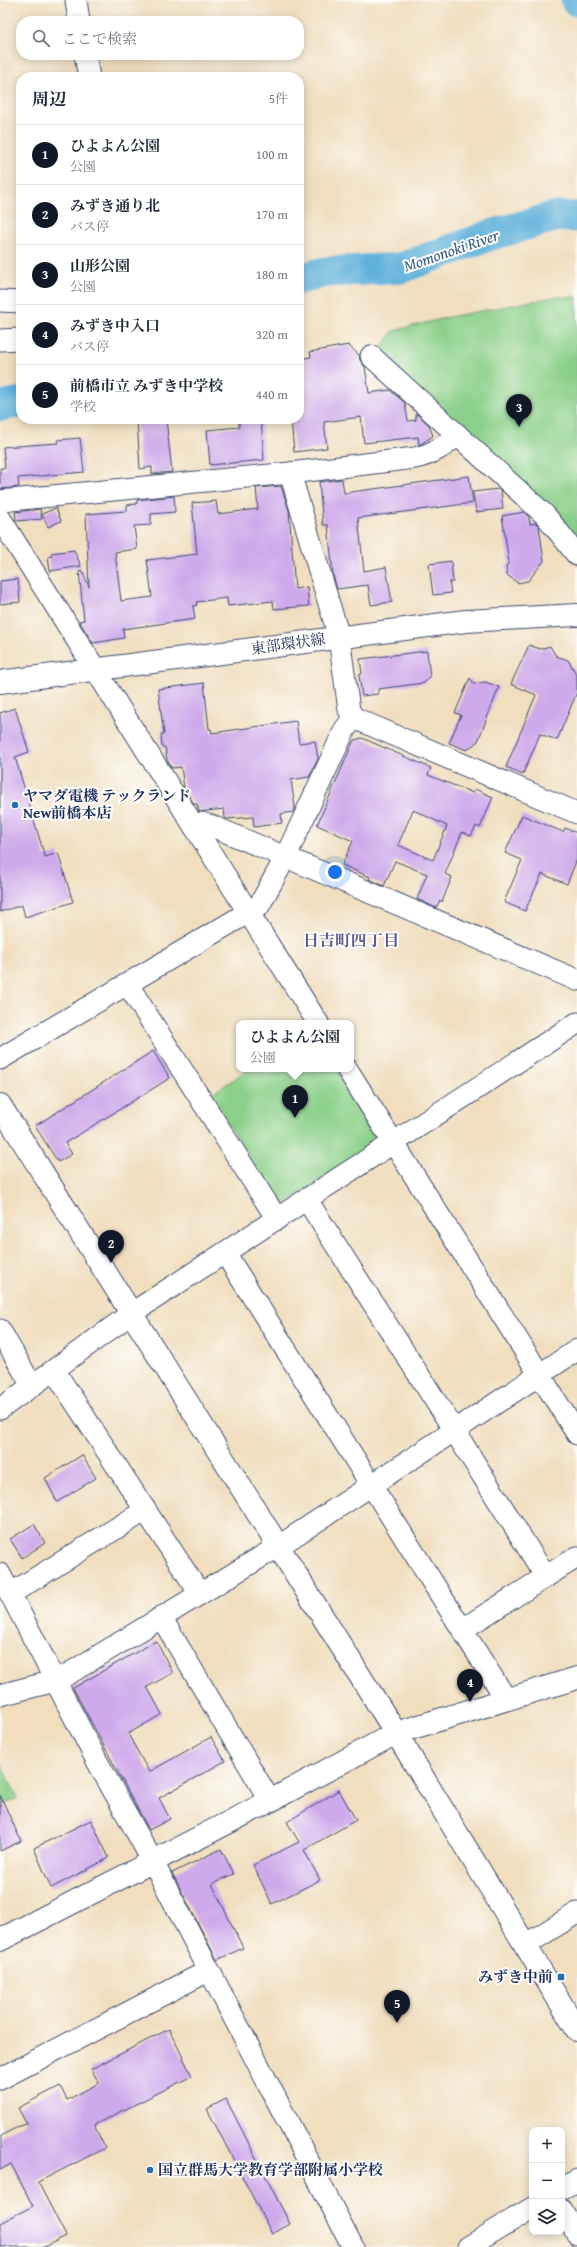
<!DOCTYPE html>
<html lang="ja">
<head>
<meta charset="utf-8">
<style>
  :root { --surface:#fff; --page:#f6f6f7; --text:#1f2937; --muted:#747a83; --line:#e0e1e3; --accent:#111827 }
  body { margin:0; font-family:"Gentium Book Plus","Noto Serif JP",serif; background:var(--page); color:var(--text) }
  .controls { position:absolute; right:12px; bottom:12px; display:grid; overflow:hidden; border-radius:8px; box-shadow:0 2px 10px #0003 }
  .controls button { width:36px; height:36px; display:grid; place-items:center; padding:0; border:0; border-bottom:1px solid var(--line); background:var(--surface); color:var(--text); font:20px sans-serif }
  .you { position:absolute; left:335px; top:872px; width:14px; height:14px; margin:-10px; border:3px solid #fff; border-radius:50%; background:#1a73e8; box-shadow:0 0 0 6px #1a73e833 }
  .badge { display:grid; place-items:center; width:26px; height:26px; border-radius:50%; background:var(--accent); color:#fff; font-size:13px; font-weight:700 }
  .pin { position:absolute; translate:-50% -33px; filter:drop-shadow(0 1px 2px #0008) }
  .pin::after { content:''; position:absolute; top:21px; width:14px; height:12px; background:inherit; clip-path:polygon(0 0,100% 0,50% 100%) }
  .popup { position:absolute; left:236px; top:1020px; width:118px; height:52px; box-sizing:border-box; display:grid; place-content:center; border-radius:8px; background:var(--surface); filter:drop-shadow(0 1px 3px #0005); font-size:13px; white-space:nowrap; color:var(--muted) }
  .popup b { font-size:15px; color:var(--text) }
  .popup::after { content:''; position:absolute; left:50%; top:100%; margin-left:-8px; border:8px solid transparent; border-top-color:var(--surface) }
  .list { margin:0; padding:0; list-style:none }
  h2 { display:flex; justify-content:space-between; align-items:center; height:52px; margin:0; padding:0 16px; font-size:17px }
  h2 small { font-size:13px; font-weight:400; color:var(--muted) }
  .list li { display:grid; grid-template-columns:26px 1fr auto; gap:12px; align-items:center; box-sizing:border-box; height:60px; padding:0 16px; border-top:1px solid var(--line) }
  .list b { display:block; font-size:15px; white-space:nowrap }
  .list p { margin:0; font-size:13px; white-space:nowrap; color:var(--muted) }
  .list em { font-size:13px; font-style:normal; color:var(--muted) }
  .icon { flex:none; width:22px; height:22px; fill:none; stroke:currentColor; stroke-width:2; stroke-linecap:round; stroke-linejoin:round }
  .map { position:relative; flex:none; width:577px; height:2247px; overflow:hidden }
  .search { position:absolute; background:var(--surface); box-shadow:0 2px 10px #0003; left:16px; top:16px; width:288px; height:44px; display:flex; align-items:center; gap:10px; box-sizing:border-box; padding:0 14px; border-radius:16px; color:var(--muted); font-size:15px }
  .panel { position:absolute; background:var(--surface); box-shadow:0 2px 10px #0003; left:16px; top:72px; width:288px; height:352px; border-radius:16px }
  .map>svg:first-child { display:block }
</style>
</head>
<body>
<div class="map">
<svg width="577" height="2247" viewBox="0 0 577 2247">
  <rect width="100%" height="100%" fill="#fdfcf7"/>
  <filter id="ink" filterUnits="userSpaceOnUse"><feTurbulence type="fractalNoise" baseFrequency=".025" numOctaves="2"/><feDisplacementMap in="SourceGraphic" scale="8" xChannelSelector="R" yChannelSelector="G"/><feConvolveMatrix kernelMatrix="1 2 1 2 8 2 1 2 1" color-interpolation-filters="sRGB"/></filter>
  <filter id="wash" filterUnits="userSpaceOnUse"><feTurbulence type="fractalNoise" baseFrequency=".012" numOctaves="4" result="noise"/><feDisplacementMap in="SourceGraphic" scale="16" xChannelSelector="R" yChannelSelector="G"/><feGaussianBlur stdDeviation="0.9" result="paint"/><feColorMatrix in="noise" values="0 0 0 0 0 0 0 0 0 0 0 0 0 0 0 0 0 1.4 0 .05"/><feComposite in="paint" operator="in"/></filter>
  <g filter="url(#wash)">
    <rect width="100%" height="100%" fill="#f0debf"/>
    <!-- green -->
    <g fill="#8bd08a" stroke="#538074">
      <polygon points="554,297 577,297 577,543 379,351 393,331 449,317"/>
      <polygon points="249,1069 338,1069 379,1135 378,1143 285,1203 278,1202 212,1100 213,1093"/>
      <polygon points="0,1763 18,1798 0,1807"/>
    </g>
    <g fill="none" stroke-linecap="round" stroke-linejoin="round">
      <!-- river -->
      <g stroke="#5fb1db" stroke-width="31">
        <polyline points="576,0 577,1"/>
        <polyline points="299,279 325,272 401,268 491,235 557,216 577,217"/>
        <polyline points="0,406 21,402"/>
      </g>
    </g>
    <g id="blocks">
      <!-- building -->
      <g fill="#cea9eb" fill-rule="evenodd">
        <polygon points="348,345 359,355 360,360 365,367 369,393 390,390 405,403 408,421 416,420 416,413 429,425 433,436 419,445 418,437 364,443 361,417 324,422 327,448 294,452 291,419 299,419 299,359 311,357 310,352"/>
        <polygon points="137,419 166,419 172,472 152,474 152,467 140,469"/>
        <polygon points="239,419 261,419 264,460 210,465 207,430 239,427"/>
        <polygon points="80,438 84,472 18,478 19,487 0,489 0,468 5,468 3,447 58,443 57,440"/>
        <polygon points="469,476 473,503 358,518 364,571 386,567 392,602 371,605 368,585 337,589 333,575 328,525 323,525 319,482 342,479 344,493"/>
        <polygon points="281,486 289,510 295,589 307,587 309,606 274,609 273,601 228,606 227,598 196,602 197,605 193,606 195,619 123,629 124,638 93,643 79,621 84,620 79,571 82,570 89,587 86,514 127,511 127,505 137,504 137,500 174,496 175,512 151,514 151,525 134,526 137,549 115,552 121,601 152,597 147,560 197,554 192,503 216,501 218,514 258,509 256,488"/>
        <polygon points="498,489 501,491 503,509 476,512 473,492"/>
        <polygon points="56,508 61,521 48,527 42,514"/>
        <polygon points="40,509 42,519 16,521 15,512"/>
        <polygon points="524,512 529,517 530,524 536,523 539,526 544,561 528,581 518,583 507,575 506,566 509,563 502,516"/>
        <polygon points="74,550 81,566 50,571 48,557 52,556 51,553"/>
        <polygon points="451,561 453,582 449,582 451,593 433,595 429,564"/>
        <polygon points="18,579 20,602 0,604 0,581"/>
        <polygon points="529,645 540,649 550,646 556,656 568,660 577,675 577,692 557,740 540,734 523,774 506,767 536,695 511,684"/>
        <polygon points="427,651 430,677 424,683 378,689 378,694 362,696 359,675 362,674 360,659"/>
        <polygon points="470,678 474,684 485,682 499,687 478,741 467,750 449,743 461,715 455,713"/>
        <polygon points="204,683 209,729 211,729 212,733 296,721 299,743 315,741 318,759 309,777 291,780 295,807 293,812 281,814 282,823 254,827 253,817 227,819 225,818 224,809 199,812 197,804 194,804 184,788 181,767 172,768 167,760 165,747 162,747 161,734 164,734 158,689"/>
        <polygon points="15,708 29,752 15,757 45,857 58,853 73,902 25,917 22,905 0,912 0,713"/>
        <path d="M362 738 431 768 428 775 473 793 475 789 493 797 480 828 476 826 471 836 462 832 445 874 452 877 442 902 440 900 436 908 417 899 427 874 395 861 384 886 369 879 370 877 342 865 353 841 317 825 354 740ZM413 810 447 826 433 860 398 845Z"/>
        <polygon points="522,815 563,832 565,828 577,833 577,859 567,884 542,874 525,911 504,902 522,860 505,853"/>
        <polygon points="153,1051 170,1078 65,1143 72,1154 58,1162 35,1126"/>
        <polygon points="82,1455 96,1478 57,1502 45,1478"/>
        <polygon points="34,1524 45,1543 22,1558 10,1539"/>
        <polygon points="156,1641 173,1673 147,1687 162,1714 128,1734 149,1772 211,1737 225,1761 159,1798 170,1819 149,1830 73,1688"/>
        <polygon points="339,1790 356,1820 304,1850 320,1880 272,1904 253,1865 299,1842 287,1822"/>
        <polygon points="0,1795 21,1841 0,1851"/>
        <polygon points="91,1820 109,1858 51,1888 34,1848"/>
        <polygon points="221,1849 234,1874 212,1884 243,1948 217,1960 172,1873"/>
        <polygon points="169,2029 192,2076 94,2125 105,2148 38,2182 66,2236 44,2247 0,2247 0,2223 33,2206 11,2164 0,2170 0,2136 26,2123 18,2108 60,2086 67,2100 99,2083 91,2069"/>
        <polygon points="226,2099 290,2224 272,2234 207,2109"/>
      </g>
    </g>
  </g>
  <g filter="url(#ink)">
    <use href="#blocks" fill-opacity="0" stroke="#3b496d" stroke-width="1"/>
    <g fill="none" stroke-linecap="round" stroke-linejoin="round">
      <!-- street casing -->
      <g stroke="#3b496d" stroke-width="23">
        <g id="street">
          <polyline points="76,0 79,21"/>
          <polyline points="85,55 89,77"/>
          <polyline points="0,301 21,302"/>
          <polyline points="0,340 21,339"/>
          <polyline points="371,356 545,515 577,555"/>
          <polyline points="290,473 339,637 349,710 354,718 577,813"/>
          <path d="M0 501 290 473 415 458C430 455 447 446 457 434"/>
          <polyline points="0,518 318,1023"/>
          <polyline points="194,826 201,823 212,826 577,980"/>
          <polyline points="128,985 277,1219"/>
          <polyline points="0,1059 259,906 285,858 345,729 354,718"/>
          <polyline points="347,1069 577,1434"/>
          <polyline points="307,1200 454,1430 546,1577"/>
          <polyline points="225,1253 506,1699"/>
          <polyline points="0,1330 32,1386"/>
          <polyline points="54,1370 200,1594"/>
          <polyline points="0,1409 132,1313 577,1023"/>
          <polyline points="0,1574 97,1761 153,1862 353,2247"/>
          <polyline points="10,1594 146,1510"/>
          <polyline points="161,1617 270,1801"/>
          <polyline points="463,1629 577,1557"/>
          <polyline points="0,1695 55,1681 65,1676 279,1546 577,1350"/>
          <polyline points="525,1945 577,1913"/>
          <polyline points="0,2079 208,1971"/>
          <polyline points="562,2189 577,2180"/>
          <polyline points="562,2210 577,2234"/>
          <polyline points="468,2247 532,2208"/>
        </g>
      </g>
      <!-- secondary casing -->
      <g stroke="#3b496d" stroke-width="24">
        <g id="secondary">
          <polyline points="0,682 466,621 577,615"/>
          <polyline points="0,1105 396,1733 577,2030"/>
          <polyline points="0,1940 270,1801 396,1733 577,1678"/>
        </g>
      </g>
      <!-- street -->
      <use href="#street" stroke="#fff" stroke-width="21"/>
      <!-- secondary -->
      <use href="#secondary" stroke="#fff" stroke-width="22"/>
    </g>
  </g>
  <!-- markers -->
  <g fill="#1f6fb2" stroke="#fdfcf7" stroke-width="1.5">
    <circle cx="15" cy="805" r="4"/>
    <rect x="557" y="1973" width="8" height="8" rx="2"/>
    <circle cx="150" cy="2170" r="4"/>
  </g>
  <g text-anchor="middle" stroke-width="4" stroke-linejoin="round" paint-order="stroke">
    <!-- street labels -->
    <g font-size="15" fill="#1b2f5e" stroke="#fdfcf7">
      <text transform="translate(288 644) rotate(-8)" y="5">東部環状線</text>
    </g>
    <!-- poi labels -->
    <g font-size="15" font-weight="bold" fill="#1b2f5e" stroke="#fdfcf7" text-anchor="start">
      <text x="23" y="801">ヤマダ電機 テックランド<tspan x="23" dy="17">New前橋本店</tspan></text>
      <text x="553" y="1982" text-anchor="end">みずき中前</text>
      <text x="158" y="2175">国立群馬大学教育学部附属小学校</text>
    </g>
    <!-- water labels -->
    <g font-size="16" font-style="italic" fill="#335c8a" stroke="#fdfcf7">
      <text transform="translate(451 250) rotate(-19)" y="6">Momonoki River</text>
    </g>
    <!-- neighbourhood labels -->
    <g font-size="16" font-weight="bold" fill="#5a5a8f" stroke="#fdfcf7">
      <text x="351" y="946">日吉町四丁目</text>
    </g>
  </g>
</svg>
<div class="controls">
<button>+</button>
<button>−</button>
<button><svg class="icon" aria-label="layers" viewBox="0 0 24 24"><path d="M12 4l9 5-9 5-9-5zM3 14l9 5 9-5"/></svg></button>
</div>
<div class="you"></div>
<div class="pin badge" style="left:295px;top:1118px">1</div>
<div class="popup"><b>ひよよん公園</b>公園</div>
<div class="pin badge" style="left:111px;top:1263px">2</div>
<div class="pin badge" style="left:519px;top:427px">3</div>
<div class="pin badge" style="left:470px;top:1702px">4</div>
<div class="pin badge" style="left:397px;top:2023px">5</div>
<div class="search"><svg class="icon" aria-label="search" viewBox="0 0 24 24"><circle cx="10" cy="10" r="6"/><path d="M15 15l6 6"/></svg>ここで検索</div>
<section class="panel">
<h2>周辺<small>5件</small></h2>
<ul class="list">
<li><span class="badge">1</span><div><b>ひよよん公園</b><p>公園</p></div><em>100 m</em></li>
<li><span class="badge">2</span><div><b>みずき通り北</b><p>バス停</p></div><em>170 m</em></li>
<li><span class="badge">3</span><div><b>山形公園</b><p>公園</p></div><em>180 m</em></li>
<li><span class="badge">4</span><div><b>みずき中入口</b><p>バス停</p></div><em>320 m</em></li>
<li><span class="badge">5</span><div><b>前橋市立 みずき中学校</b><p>学校</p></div><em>440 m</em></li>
</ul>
</section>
</div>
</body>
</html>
